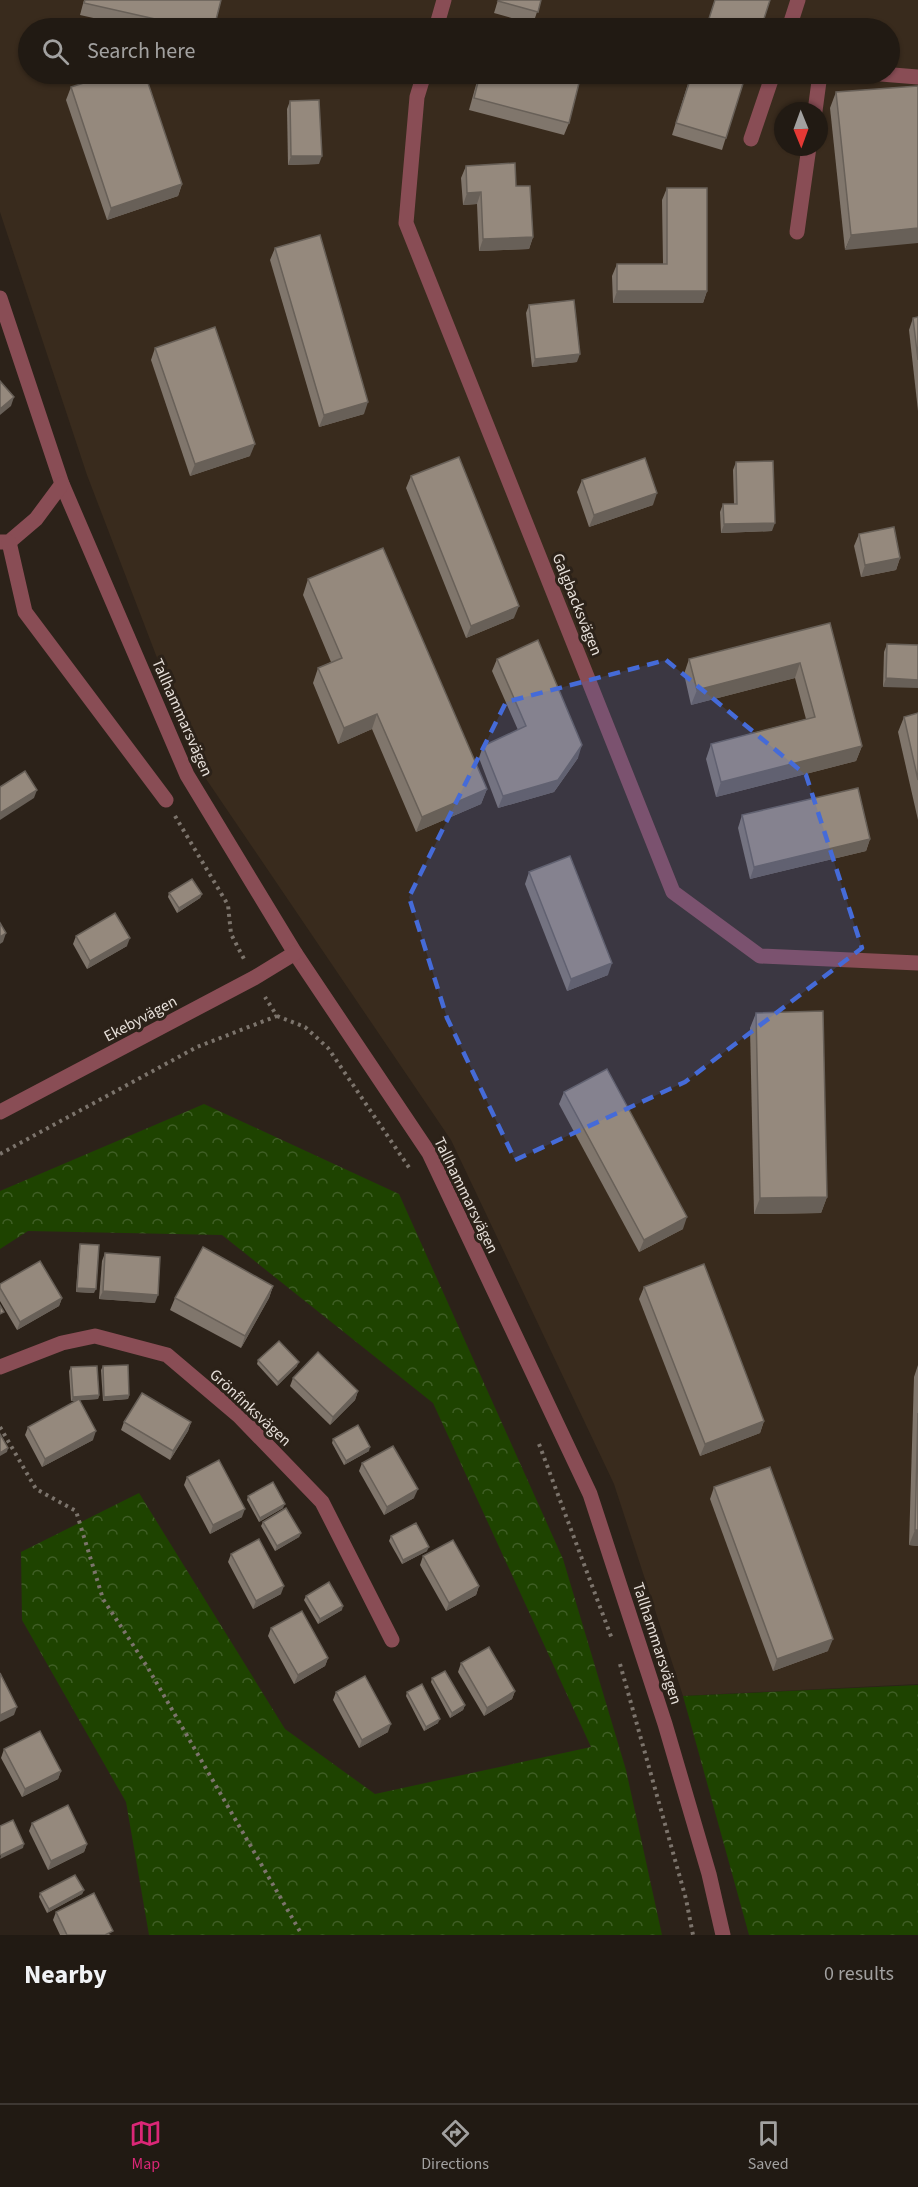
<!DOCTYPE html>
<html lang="en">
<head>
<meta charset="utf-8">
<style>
  :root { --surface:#211a13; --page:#29231c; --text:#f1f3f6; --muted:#a2a1a0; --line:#3e3833; --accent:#db2777 }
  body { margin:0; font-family:"Source Sans 3",sans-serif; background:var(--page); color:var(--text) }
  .compass { position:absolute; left:774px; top:102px; width:54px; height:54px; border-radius:50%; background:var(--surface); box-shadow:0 2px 4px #0004; rotate:179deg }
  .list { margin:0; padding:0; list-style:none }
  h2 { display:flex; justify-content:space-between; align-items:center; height:78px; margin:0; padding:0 24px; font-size:26px }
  h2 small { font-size:20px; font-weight:400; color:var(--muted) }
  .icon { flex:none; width:33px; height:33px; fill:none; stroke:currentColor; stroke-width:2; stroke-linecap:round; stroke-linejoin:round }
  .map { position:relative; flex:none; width:918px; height:1935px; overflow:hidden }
  .search { position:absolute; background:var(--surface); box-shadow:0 2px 4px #0004; left:18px; right:18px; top:18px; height:66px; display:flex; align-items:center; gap:15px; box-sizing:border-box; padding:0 21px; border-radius:33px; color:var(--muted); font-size:22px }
  .sheet { height:168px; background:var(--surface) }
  nav { display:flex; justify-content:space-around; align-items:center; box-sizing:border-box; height:84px; border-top:2px solid var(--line); background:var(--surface); font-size:16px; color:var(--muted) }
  nav a { display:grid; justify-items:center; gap:3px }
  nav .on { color:var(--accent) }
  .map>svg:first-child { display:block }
</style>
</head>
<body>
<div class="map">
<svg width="918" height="1935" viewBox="0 0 918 1935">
  <defs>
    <pattern id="forest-crowns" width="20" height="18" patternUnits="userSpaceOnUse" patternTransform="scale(1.5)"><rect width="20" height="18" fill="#1e4300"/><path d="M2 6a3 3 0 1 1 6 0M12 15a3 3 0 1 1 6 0" fill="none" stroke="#3f5e25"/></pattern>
  </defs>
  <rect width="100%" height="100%" fill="#2c2219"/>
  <!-- built -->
  <path fill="#392b1d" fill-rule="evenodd" d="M0 0H918V1684L683 1696 614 1484 451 1140 200 770 87 475 0 212ZM28 28H890V74H28ZM783 111H819V147H783Z"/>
  <!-- forest -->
  <g fill="url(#forest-crowns)">
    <polygon points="204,1104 399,1194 563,1559 626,1770 662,1935 149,1935 126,1802 22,1620 21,1552 139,1493 285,1729 375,1794 591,1747 433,1403 222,1235 28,1231 0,1249 0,1191"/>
    <polygon points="918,1685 918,1935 749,1935 683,1696"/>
  </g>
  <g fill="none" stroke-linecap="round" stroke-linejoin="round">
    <!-- path -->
    <g stroke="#7c746c" stroke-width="4" stroke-dasharray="3 4.5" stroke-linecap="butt">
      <polyline points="175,816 228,905 231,934 244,959"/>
      <polyline points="277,1016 305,1027 328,1048 410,1169"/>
      <polyline points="0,1154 197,1047 277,1016 265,997"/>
      <polyline points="0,1427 36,1489 76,1511 103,1599 148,1668 302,1935"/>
      <polyline points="539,1444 612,1639"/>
      <polyline points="620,1664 686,1899 693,1935"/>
    </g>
    <!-- minor -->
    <g stroke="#894d55" stroke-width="15">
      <polyline points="436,28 444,0"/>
      <polyline points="789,28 798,0"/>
      <polyline points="424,74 417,97 406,223 673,892 760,956 918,963"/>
      <polyline points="881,74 918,77"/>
      <polyline points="815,111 820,74"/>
      <polyline points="751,139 773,74"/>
      <polyline points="797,232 809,147"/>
      <polyline points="0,298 62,484 187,775 295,953 429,1153 590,1494 665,1724 709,1874 723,1935"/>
      <polyline points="0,542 9,542 36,519 62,484"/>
      <polyline points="9,542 25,612 166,800"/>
      <polyline points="0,1112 254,978 295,953"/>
      <polyline points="0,1367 62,1343 95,1336 167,1355 239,1416 322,1502 392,1640"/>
    </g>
  </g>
  <!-- wall -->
  <g fill="#80766c">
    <polygon points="84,0 221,0 214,28 138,28 80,15"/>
    <polygon points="498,0 541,0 533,24 494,13"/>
    <polygon points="479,74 561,74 569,123 564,135 469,110"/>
    <polygon points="691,74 746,74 722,150 672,135"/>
    <polygon points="918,86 845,250 830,108 836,92"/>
    <polygon points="71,87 182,184 178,196 107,220 66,100"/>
    <polygon points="290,101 319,164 288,165 287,109"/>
    <polygon points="466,166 533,237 529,249 479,251 477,204 463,205 461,178"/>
    <polygon points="667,188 707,291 703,303 613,303 612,276 617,264 663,264 662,200"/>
    <polygon points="275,248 364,414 319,427 270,260"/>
    <polygon points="529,305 577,362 532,367 526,313"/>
    <polygon points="918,317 918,411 909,330 913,318"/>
    <polygon points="155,348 250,456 190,476 151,360"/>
    <polygon points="736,462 772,531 721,533 720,512 723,504 734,504 733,470"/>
    <polygon points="411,476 514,618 466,638 406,488"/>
    <polygon points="582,480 653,505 589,527 577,492"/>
    <polygon points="859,534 900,558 896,570 861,577 854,546"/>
    <polygon points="308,579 487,789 481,804 416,832 372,729 338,744 313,683 318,668 331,662 303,595"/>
    <polygon points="830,623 862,746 856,761 716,797 706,759 711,744 806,719 795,678 691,705 684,674 689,659"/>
    <polygon points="887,644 918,645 883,687 884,652"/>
    <polygon points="497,659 578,758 554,792 498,808 479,758 483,746 518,730 492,671"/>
    <polygon points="918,713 918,820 898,732 904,717"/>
    <polygon points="742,815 870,839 866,851 750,879 738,828"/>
    <polygon points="529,872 608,975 567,991 525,884"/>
    <polygon points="169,893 202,894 200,898 177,913 168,897"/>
    <polygon points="76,936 127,946 87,969 73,944"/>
    <polygon points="756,1013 827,1197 821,1213 754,1214 750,1028"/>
    <polygon points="564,1092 683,1229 639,1252 559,1104"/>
    <polygon points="80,1244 94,1293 76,1292 79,1248"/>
    <polygon points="105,1253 155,1303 99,1299 102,1261"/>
    <polygon points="0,1284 62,1298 59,1306 17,1330 0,1301"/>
    <polygon points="273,1286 269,1298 241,1348 170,1310 175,1298"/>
    <polygon points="644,1287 764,1421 760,1433 700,1456 639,1299"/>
    <polygon points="258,1360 297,1366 277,1386 257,1364"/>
    <polygon points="918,1365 918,1546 909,1545 914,1377"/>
    <polygon points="103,1366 129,1395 128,1399 103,1401 101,1370"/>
    <polygon points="71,1367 99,1395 98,1399 80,1400 93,1440 42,1467 25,1435 28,1427 76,1401 71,1401 69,1371"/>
    <polygon points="293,1378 358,1391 355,1400 330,1425 290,1386"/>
    <polygon points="124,1422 191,1422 188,1431 170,1460 121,1430"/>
    <polygon points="333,1439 369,1451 344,1465 332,1443"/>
    <polygon points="362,1463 414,1498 384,1515 359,1471"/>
    <polygon points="187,1477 242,1517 210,1534 184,1485"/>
    <polygon points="714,1487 828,1651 773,1671 710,1499"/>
    <polygon points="248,1496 283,1508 259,1522 247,1500"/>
    <polygon points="263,1522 301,1533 299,1537 275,1551 261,1526"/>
    <polygon points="391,1536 427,1551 402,1564 389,1541"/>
    <polygon points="231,1554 281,1594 253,1609 228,1562"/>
    <polygon points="423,1556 479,1586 476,1595 446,1611 420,1565"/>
    <polygon points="306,1596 342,1610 318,1624 304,1600"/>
    <polygon points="271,1628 328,1658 325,1666 294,1684 268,1636"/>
    <polygon points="461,1663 515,1691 512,1699 484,1716 458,1672"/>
    <polygon points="432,1678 465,1705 463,1710 450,1718 431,1682"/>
    <polygon points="336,1692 388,1732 359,1748 333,1700"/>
    <polygon points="407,1692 438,1723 424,1731 406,1696"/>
    <polygon points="4,1749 61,1771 58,1779 22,1797 1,1758"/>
    <polygon points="32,1823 87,1844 84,1852 48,1870 29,1831"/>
    <polygon points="84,1890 82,1894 47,1913 39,1897 40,1893"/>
    <polygon points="56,1912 111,1935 60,1935 53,1920"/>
  </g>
  <!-- shaded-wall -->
  <g fill="#686058">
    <polygon points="291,156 322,156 319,164 288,165"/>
    <polygon points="182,184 178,196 107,220 111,208"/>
    <polygon points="481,192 477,204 463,205 467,193"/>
    <polygon points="918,228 918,243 845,250 851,235"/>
    <polygon points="533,237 529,249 479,251 483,239"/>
    <polygon points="617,291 707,291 703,303 613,303"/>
    <polygon points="580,354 577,362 532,367 535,359"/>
    <polygon points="14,397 11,406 0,415 0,409"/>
    <polygon points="368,402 364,414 319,427 324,415"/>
    <polygon points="255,444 250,456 190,476 195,464"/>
    <polygon points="657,493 653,505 589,527 594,515"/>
    <polygon points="775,523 772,531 721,533 724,524"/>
    <polygon points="900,558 896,570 861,577 865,565"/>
    <polygon points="519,606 514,618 466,638 471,626"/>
    <polygon points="800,663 795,678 691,705 697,690"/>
    <polygon points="886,678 918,680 918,688 883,687"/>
    <polygon points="377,714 372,729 338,744 344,728"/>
    <polygon points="582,745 578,758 554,792 498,808 503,796"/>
    <polygon points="862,746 856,761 716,797 721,782"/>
    <polygon points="487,789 481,804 416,832 422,817"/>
    <polygon points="37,790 34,798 0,820 0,813"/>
    <polygon points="870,839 866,851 750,879 754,867"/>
    <polygon points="202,894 200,898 177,913 179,908"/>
    <polygon points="6,933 3,942 0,944 0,937"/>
    <polygon points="130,938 127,946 87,969 90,961"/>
    <polygon points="612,963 608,975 567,991 571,979"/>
    <polygon points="827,1197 821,1213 754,1214 760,1198"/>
    <polygon points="687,1217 683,1229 639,1252 644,1240"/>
    <polygon points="273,1286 269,1298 241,1348 245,1336"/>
    <polygon points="77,1288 96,1289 94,1293 76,1292"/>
    <polygon points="103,1291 158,1295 155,1303 99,1299"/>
    <polygon points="62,1298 59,1306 17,1330 20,1322"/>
    <polygon points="299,1362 297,1366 277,1386 278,1382"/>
    <polygon points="358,1391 355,1400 330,1425 333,1417"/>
    <polygon points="99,1395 98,1399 71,1401 73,1397"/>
    <polygon points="129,1395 128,1399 103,1401 104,1397"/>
    <polygon points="764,1421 760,1433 700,1456 705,1444"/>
    <polygon points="191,1422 188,1431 170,1460 173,1451"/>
    <polygon points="96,1431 93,1440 42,1467 45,1459"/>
    <polygon points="370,1447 369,1451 344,1465 346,1461"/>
    <polygon points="8,1448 7,1452 0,1456 0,1453"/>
    <polygon points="418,1489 414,1498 384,1515 387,1507"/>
    <polygon points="285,1504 283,1508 259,1522 260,1518"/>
    <polygon points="245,1509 242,1517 210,1534 213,1525"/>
    <polygon points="915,1530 918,1530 918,1546 909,1545"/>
    <polygon points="301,1533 299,1537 275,1551 277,1546"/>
    <polygon points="429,1547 427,1551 402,1564 403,1560"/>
    <polygon points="284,1586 281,1594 253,1609 256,1601"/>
    <polygon points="479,1586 476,1595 446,1611 449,1603"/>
    <polygon points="343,1606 342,1610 318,1624 320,1619"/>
    <polygon points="833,1639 828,1651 773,1671 777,1659"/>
    <polygon points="328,1658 325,1666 294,1684 298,1675"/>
    <polygon points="515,1691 512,1699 484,1716 487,1708"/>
    <polygon points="465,1705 463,1710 450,1718 452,1713"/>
    <polygon points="17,1707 14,1715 0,1722 0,1715"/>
    <polygon points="440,1719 438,1723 424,1731 426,1727"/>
    <polygon points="391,1724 388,1732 359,1748 362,1740"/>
    <polygon points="61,1771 58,1779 22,1797 25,1789"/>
    <polygon points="24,1844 23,1848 0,1859 1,1855"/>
    <polygon points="87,1844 84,1852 48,1870 51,1861"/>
    <polygon points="84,1890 82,1894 47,1913 49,1909"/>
  </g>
  <!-- building -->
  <g fill="#95897d" stroke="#686058" stroke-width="1.5">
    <polygon points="85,0 221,0 214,28 195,28 84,3"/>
    <polygon points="499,0 541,0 538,12 498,1"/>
    <polygon points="715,0 770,0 761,28 706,28"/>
    <polygon points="112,74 145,74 182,184 111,208 71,87"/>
    <polygon points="480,74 561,74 580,79 569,123 474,98"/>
    <polygon points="692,74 746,74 726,138 676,123"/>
    <polygon points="918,86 918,228 851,235 836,92"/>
    <polygon points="319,100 322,156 291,156 290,101"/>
    <polygon points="515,163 516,186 530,186 533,237 483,239 481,192 467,193 466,166"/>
    <polygon points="667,188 707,188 707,291 617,291 617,264 667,264"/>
    <polygon points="320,235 368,402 324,415 275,248"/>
    <polygon points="574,300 580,354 535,359 529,305"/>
    <polygon points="918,317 918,360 913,318"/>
    <polygon points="215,327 255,444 195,464 155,348"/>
    <polygon points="0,381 14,397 0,409"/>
    <polygon points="459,457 519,606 471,626 411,476"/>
    <polygon points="645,458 657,493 594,515 582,480"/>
    <polygon points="773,461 775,523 724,524 723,504 737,504 736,462"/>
    <polygon points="894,527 900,558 865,565 859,534"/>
    <polygon points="383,548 487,789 422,817 377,714 344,728 318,668 342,658 308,579"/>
    <polygon points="830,623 862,746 721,782 711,744 815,717 800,663 697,690 689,659"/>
    <polygon points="538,640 582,745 558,780 503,796 483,746 526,726 497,659"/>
    <polygon points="887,644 918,645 918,680 886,678"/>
    <polygon points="918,713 918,780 904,717"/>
    <polygon points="25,771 37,790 0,813 0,787"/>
    <polygon points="858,788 870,839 754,867 742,815"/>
    <polygon points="570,856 612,963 571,979 529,872"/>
    <polygon points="192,879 202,894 179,908 169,893"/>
    <polygon points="115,913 130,938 90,961 76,936"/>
    <polygon points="0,923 6,933 0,937"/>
    <polygon points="823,1011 827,1197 760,1198 756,1013"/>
    <polygon points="607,1069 687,1217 644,1240 564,1092"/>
    <polygon points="80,1244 99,1245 96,1289 77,1288"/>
    <polygon points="203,1247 273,1286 245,1336 175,1298"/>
    <polygon points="105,1253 160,1257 158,1295 103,1291"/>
    <polygon points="40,1261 62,1298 20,1322 0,1288 0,1284"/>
    <polygon points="704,1264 764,1421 705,1444 644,1287"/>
    <polygon points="0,1305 4,1312 0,1314"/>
    <polygon points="279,1341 299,1362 278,1382 258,1360"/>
    <polygon points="318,1352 358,1391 333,1417 293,1378"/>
    <polygon points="128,1365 129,1395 104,1397 103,1366"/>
    <polygon points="97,1366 99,1395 73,1397 71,1367"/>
    <polygon points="142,1393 191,1422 173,1451 124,1422"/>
    <polygon points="79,1399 96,1431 45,1459 28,1427"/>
    <polygon points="918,1413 918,1530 915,1530"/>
    <polygon points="358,1425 370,1447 346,1461 333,1439"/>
    <polygon points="0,1434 8,1448 0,1453"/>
    <polygon points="393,1446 418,1489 387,1507 362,1463"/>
    <polygon points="219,1460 245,1509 213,1525 187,1477"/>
    <polygon points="770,1467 833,1639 777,1659 714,1487"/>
    <polygon points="273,1482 285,1504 260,1518 248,1496"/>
    <polygon points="286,1508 301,1533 277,1546 263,1522"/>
    <polygon points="416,1523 429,1547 403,1560 391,1536"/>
    <polygon points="259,1539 284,1586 256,1601 231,1554"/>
    <polygon points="453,1540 479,1586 449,1603 423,1556"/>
    <polygon points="329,1582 343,1606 320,1619 306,1596"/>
    <polygon points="302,1611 328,1658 298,1675 271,1628"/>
    <polygon points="489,1647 515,1691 487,1708 461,1663"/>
    <polygon points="445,1671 465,1705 452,1713 432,1678"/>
    <polygon points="0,1673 17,1707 0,1715"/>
    <polygon points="365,1676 391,1724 362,1740 336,1692"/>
    <polygon points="422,1684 440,1719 426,1727 407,1692"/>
    <polygon points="40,1731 61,1771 25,1789 4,1749"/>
    <polygon points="68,1805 87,1844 51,1861 32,1823"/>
    <polygon points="13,1820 24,1844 1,1855 0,1854 0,1826"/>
    <polygon points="75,1875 84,1890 49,1909 40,1893"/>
    <polygon points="94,1893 113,1931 105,1935 67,1935 56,1912"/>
  </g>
  <!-- marked area -->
  <path fill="#456bd8" fill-opacity="0.2" stroke="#456bd8" stroke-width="4.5" stroke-dasharray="12 8" stroke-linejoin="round" d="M666 660 806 775 862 948 685 1082 515 1160 447 1018 409 897 506 702Z"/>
  <g text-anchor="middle" stroke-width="6" stroke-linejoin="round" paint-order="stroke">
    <!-- street labels -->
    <g font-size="16" fill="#e6dfd9" stroke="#2c2219">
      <text transform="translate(578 604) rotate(68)" y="6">Galgbacksvägen</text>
      <text transform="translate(183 717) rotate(66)" y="6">Tallhammarsvägen</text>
      <text transform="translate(140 1018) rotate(-28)" y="6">Ekebyvägen</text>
      <text transform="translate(467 1195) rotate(64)" y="6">Tallhammarsvägen</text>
      <text transform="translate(251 1407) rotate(43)" y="6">Grönfinksvägen</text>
      <text transform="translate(658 1643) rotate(72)" y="6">Tallhammarsvägen</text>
    </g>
  </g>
</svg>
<svg class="compass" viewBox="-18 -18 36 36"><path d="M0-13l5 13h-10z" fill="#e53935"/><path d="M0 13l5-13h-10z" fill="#a2a1a0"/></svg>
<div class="search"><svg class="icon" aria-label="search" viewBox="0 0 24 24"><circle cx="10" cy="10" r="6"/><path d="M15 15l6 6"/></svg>Search here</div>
</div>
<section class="sheet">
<h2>Nearby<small>0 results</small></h2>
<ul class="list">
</ul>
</section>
<nav>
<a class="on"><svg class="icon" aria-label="map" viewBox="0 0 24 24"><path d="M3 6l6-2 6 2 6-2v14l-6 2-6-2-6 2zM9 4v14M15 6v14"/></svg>Map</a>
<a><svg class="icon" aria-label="directions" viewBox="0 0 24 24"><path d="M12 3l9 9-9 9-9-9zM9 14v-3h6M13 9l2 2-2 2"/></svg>Directions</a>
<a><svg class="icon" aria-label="saved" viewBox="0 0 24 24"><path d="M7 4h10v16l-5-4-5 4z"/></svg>Saved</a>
</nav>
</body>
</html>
